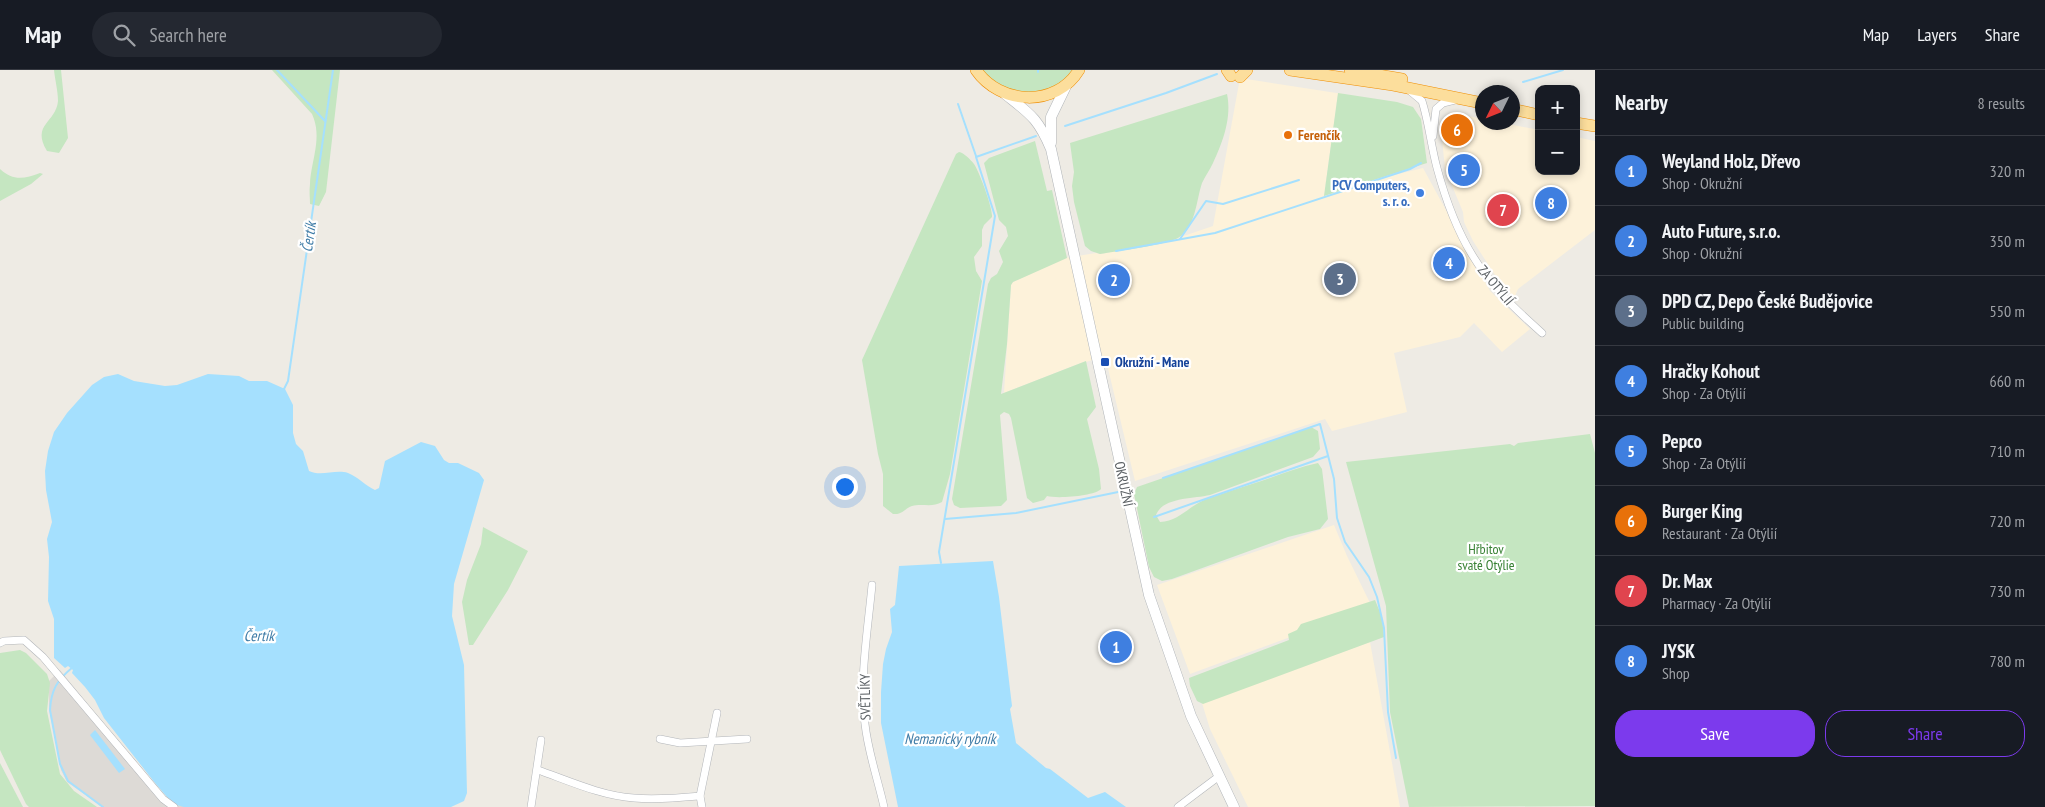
<!DOCTYPE html>
<html lang="en">
<head>
<meta charset="utf-8">
<style>
  :root { --surface:#171b24; --page:#242831; --text:#f1f3f6; --muted:#9ea1a6; --line:#363941; --accent:#7c3aed }
  body { margin:0; font-family:"PT Sans Narrow",sans-serif; background:var(--page); color:var(--text) }
  .controls { position:absolute; right:15px; top:15px; display:grid; overflow:hidden; border-radius:10px; box-shadow:0 2px 8px #0003 }
  .controls button { width:45px; height:45px; display:grid; place-items:center; padding:0; border:0; border-bottom:1px solid var(--line); background:var(--surface); color:var(--text); font:25px sans-serif }
  .compass { position:absolute; left:1475px; top:15px; width:45px; height:45px; border-radius:50%; background:var(--surface); box-shadow:0 2px 8px #0003; rotate:227deg }
  .you { position:absolute; left:844px; top:416px; width:18px; height:18px; margin:-12px; border:4px solid #fff; border-radius:50%; background:#1a73e8; box-shadow:0 0 0 8px #1a73e833 }
  .badge { display:grid; place-items:center; width:32px; height:32px; border-radius:50%; background:var(--accent); color:#fff; font-size:16px; font-weight:700 }
  .pin { position:absolute; translate:-50% -50%; border:2px solid #fff; box-shadow:0 1px 5px #0006 }
  .list { margin:0; padding:0; list-style:none }
  h2 { display:flex; justify-content:space-between; align-items:center; height:65px; margin:0; padding:0 20px; font-size:21px }
  h2 small { font-size:16px; font-weight:400; color:var(--muted) }
  .list li { display:grid; grid-template-columns:32px 1fr auto; gap:15px; align-items:center; box-sizing:border-box; height:70px; padding:0 20px; border-top:1px solid var(--line) }
  .list b { display:block; font-size:19px; white-space:nowrap }
  .list p { margin:0; font-size:16px; white-space:nowrap; color:var(--muted) }
  .list em { font-size:16px; font-style:normal; color:var(--muted) }
  .actions { display:flex; gap:10px; padding:15px 20px }
  .actions a { flex:1; padding:11px 0; border:1px solid var(--accent); border-radius:20px; text-align:center; font-size:18px; color:var(--accent) }
  .actions .main { background:var(--accent); color:#fff }
  .icon { flex:none; width:28px; height:28px; fill:none; stroke:currentColor; stroke-width:2; stroke-linecap:round; stroke-linejoin:round }
  .map { position:relative; flex:none; width:1595px; height:737px; overflow:hidden }
  header { display:flex; align-items:center; gap:30px; box-sizing:border-box; height:70px; padding:0 25px; background:var(--surface); border-bottom:1px solid var(--line) }
  header strong { font-size:24px }
  nav { display:flex; gap:28px; margin-inline-start:auto; font-size:18px }
  .search { width:350px; height:45px; background:var(--page); display:flex; align-items:center; gap:12px; box-sizing:border-box; padding:0 18px; border-radius:28px; color:var(--muted); font-size:19px }
  main { display:flex }
  aside { flex:1; background:var(--surface) }
  .map>svg:first-child { display:block }
</style>
</head>
<body>
<header>
<strong>Map</strong>
<div class="search"><svg class="icon" aria-label="search" viewBox="0 0 24 24"><circle cx="10" cy="10" r="6"/><path d="M15 15l6 6"/></svg>Search here</div>
<nav><a>Map</a><a>Layers</a><a>Share</a></nav>
</header>
<main>
<div class="map">
<svg width="1595" height="737" viewBox="0 0 1595 737">
  <rect width="100%" height="100%" fill="#eeebe4"/>
  <!-- commercial -->
  <g fill="#fdf2da">
    <polygon points="1240,8 1343,24 1338,24 1324,126 1386,107 1423,98 1490,221 1530,259 1502,282 1474,253 1460,267 1394,283 1407,342 1332,361 1325,349 1135,411 1105,286 1086,292 1086,291 1004,323 1011,215 1013,212 1065,188 1096,183 1100,184 1166,172 1213,156"/>
    <polygon points="1452,42 1482,49 1482,52 1503,53 1539,60 1539,101 1576,101 1576,67 1595,71 1595,160 1518,219 1514,228 1495,205 1473,171 1464,152 1463,142 1445,99 1441,59 1443,50"/>
    <polygon points="1334,455 1347,486 1372,537 1190,604 1157,515"/>
    <polygon points="1370,572 1400,737 1248,737 1210,659 1202,633"/>
  </g>
  <!-- industrial -->
  <polygon fill="#dddad6" points="60,600 168,733 355,735 354,737 103,737 67,712 61,700 49,639 49,611"/>
  <!-- green -->
  <g fill="#c5e6c1">
    <path d="M54 0H61L68 68 59 83 47 81C31 54 56 53 58 31 58 21 55 10 54 0Z"/>
    <path d="M272 0H340L326 122 319 136 310 134C310 128 309 121 310 114 311 90 323 68 312 44Z"/>
    <path d="M981 0H1074C1056 22 1025 29 999 16 992 13 986 5 981 0Z"/>
    <polygon points="1338,23 1397,32 1413,37 1421,49 1427,93 1324,126"/>
    <path d="M1227 24C1232 47 1223 72 1213 93 1210 100 1205 106 1202 113 1196 131 1196 157 1178 168 1166 175 1117 181 1100 184L1091 181 1085 176 1074 132 1072 116 1074 102 1070 73Z"/>
    <path d="M1035 71 1047 121 1052 120 1067 188 1013 212 1011 215 1007 274 1001 324 1086 291 1096 337 1087 349 1099 399 1101 419C1095 426 1057 429 1047 426L1044 430 1033 433 1027 428 1011 348 1009 344 1004 342 1000 345 1007 430 1001 436 960 438 954 435 952 429 988 214 991 208 997 204 1003 192 999 181 1008 166 1006 157 999 150 984 93 989 88Z"/>
    <path d="M959 82C964 83 970 89 974 94 979 101 993 138 992 147L984 155 982 160V176L974 187 976 201 982 211 950 404 942 432C932 438 922 433 912 436 905 438 903 445 893 444L883 436V404L878 384 862 290 956 84Z"/>
    <path d="M0 99C13 111 24 109 40 103L43 104 31 114 0 131Z"/>
    <path d="M1311 357 1318 361 1320 379 1313 387 1210 425C1193 429 1163 427 1156 445L1160 452C1179 451 1188 437 1204 430 1220 424 1236 419 1252 414 1274 407 1295 398 1318 393L1322 399 1328 449 1320 459 1288 467 1172 509 1162 511 1154 507 1149 497 1134 424 1137 417Z"/>
    <polygon points="1590,364 1595,383 1595,736 1409,737 1390,642 1386,536 1346,392 1510,374 1514,376 1518,373"/>
    <polygon points="483,457 528,481 508,520 473,575 469,575 462,532 467,510 481,474"/>
    <polygon points="1375,530 1382,547 1384,567 1203,634 1197,631 1190,616 1189,608 1289,570 1288,564 1297,560 1301,554"/>
    <polygon points="20,580 26,583 47,604 50,613 47,641 60,704 74,721 97,737 29,737 26,734 0,680 0,583"/>
    <polygon points="0,693 23,737 0,737"/>
  </g>
  <!-- water -->
  <g fill="#a5e0fe">
    <path d="M208 304 239 306 249 311H267L285 319 293 335V363L296 374 303 381 309 401C321 407 335 399 348 403 358 407 366 416 375 420L379 418 385 391 421 372 435 376 444 390 449 393H458L479 403 484 410 454 514 452 546 464 595 467 723 464 731 451 737H184L177 735 167 727 155 713 104 648 95 630 85 617 72 603 73 600 68 596 65 598 54 588V549L48 531 49 487 47 469 52 452 46 420 45 401 48 381 54 362 67 343 92 315 104 307 118 304 134 311 165 316 177 315Z"/>
    <polygon points="993,491 999,527 1012,636 1010,639 1016,673 1046,698 1050,699 1088,728 1105,722 1126,737 898,737 881,653 881,622 883,594 886,579 892,562 890,539 895,535 899,496"/>
    <polygon points="95,660 125,699 119,703 90,665"/>
  </g>
  <g fill="none" stroke-linecap="round" stroke-linejoin="round">
    <!-- stream -->
    <g stroke="#a5e0fe" stroke-width="2">
      <polyline points="277,0 325,51"/>
      <polyline points="1038,0 1038,2"/>
      <polyline points="1523,12 1563,0"/>
      <polyline points="958,34 976,86"/>
      <polyline points="1065,56 1166,23 1217,4"/>
      <polyline points="1180,169 1206,131 1223,134 1299,110"/>
      <polyline points="1116,181 1215,163 1410,99 1421,93"/>
      <polyline points="283,321 288,311 333,0"/>
      <polyline points="1163,408 1320,354 1334,409 1337,448 1345,472 1369,507 1377,527 1384,558 1388,642 1396,688"/>
      <polyline points="1154,447 1328,386"/>
      <polyline points="945,449 1016,443 1123,421"/>
      <polyline points="941,493 939,482 995,146 976,87 1036,66"/>
      <path d="M73 597C57 610 51 620 50 640L60 694 68 711 103 737"/>
    </g>
    <!-- minor casing -->
    <g stroke="#b2b5b9" stroke-width="8">
      <g id="minor">
        <path d="M1410 21 1422 31C1429 53 1431 76 1437 98 1447 135 1462 175 1486 205 1502 227 1522 245 1542 263"/>
        <polyline points="1433,66 1436,39 1443,33 1455,30"/>
        <path d="M872 515C868 558 859 611 865 654 868 682 878 710 884 737"/>
        <polyline points="0,573 4,571 24,570 43,587 163,729 174,737"/>
        <polyline points="660,669 680,673 747,669"/>
        <path d="M538 700C569 711 602 726 634 728 657 730 678 728 700 726"/>
        <polyline points="531,737 541,670"/>
        <polyline points="702,737 700,726 717,643"/>
        <polyline points="1178,737 1218,707"/>
      </g>
    </g>
    <!-- secondary casing -->
    <g stroke="#b1b5b9" stroke-width="11">
      <g id="secondary">
        <path d="M1005 24C1030 44 1038 48 1051 79L1149 525 1191 646 1234 737"/>
        <polyline points="1051,73 1051,47 1067,14"/>
      </g>
    </g>
    <!-- trunk casing -->
    <g stroke="#ef8e04" stroke-width="12">
      <g id="trunk">
        <path d="M976 0C1000 35 1056 38 1079 0"/>
        <polyline points="1227,0 1231,6"/>
        <polyline points="1290,0 1393,15 1482,33"/>
        <polyline points="1350,0 1402,9"/>
        <polyline points="1240,7 1247,0"/>
        <polyline points="1512,39 1539,45"/>
        <polyline points="1576,53 1595,56"/>
      </g>
    </g>
    <!-- minor -->
    <use href="#minor" stroke="#fff" stroke-width="7"/>
    <!-- secondary -->
    <use href="#secondary" stroke="#fff" stroke-width="10"/>
    <!-- trunk -->
    <use href="#trunk" stroke="#fcde9c" stroke-width="11"/>
  </g>
  <!-- markers -->
  <circle fill="#e8710a" stroke="#fff" stroke-width="2" cx="1288" cy="65" r="5"/>
  <circle fill="#3f7fe0" stroke="#fff" stroke-width="2" cx="1420" cy="123" r="5"/>
  <rect fill="#1a4fb4" stroke="#fff" stroke-width="2" x="1100" y="287" width="10" height="10" rx="2.5"/>
  <g text-anchor="middle" stroke-width="4.5" stroke-linejoin="round" paint-order="stroke">
    <!-- food labels -->
    <g font-size="14" font-weight="bold" fill="#c56008" stroke="#fff" text-anchor="start">
      <text x="1298" y="70">Ferenčík</text>
    </g>
    <!-- shop labels -->
    <g font-size="14" font-weight="bold" fill="#366cbe" stroke="#fff" text-anchor="end">
      <text x="1410" y="120">PCV Computers,<tspan x="1410" dy="16">s. r. o.</tspan></text>
    </g>
    <!-- street labels -->
    <g font-size="14" fill="#5c6165" stroke="#fff">
      <text transform="translate(1496 215) rotate(50)" y="5">ZA OTÝLIÍ</text>
      <text transform="translate(1124 414) rotate(78)" y="5">OKRUŽNÍ</text>
      <text transform="translate(865 627) rotate(-91)" y="5">SVĚTLÍKY</text>
    </g>
    <!-- transit labels -->
    <g font-size="14" font-weight="bold" fill="#164399" stroke="#fff" text-anchor="start">
      <text x="1115" y="297">Okružní - Mane</text>
    </g>
    <!-- park labels -->
    <g font-size="14" fill="#398235" stroke="#fff">
      <text x="1486" y="484">Hřbitov<tspan x="1486" dy="16">svaté Otýlie</tspan></text>
    </g>
    <!-- water labels -->
    <g font-size="15" font-style="italic" fill="#3f7ca7" stroke="#fff">
      <text transform="translate(309 167) rotate(-82)" y="5">Čertík</text>
      <text x="259" y="571">Čertík</text>
      <text x="950" y="674">Nemanický rybník</text>
    </g>
  </g>
</svg>
<div class="controls">
<button>+</button>
<button>−</button>
</div>
<svg class="compass" viewBox="-18 -18 36 36"><path d="M0-13l5 13h-10z" fill="#e53935"/><path d="M0 13l5-13h-10z" fill="#9ea1a6"/></svg>
<div class="you"></div>
<div class="pin badge" style="left:1116px;top:577px;background:#3f7fe0">1</div>
<div class="pin badge" style="left:1114px;top:210px;background:#3f7fe0">2</div>
<div class="pin badge" style="left:1340px;top:209px;background:#5c6f8a">3</div>
<div class="pin badge" style="left:1449px;top:193px;background:#3f7fe0">4</div>
<div class="pin badge" style="left:1464px;top:100px;background:#3f7fe0">5</div>
<div class="pin badge" style="left:1457px;top:60px;background:#e8710a">6</div>
<div class="pin badge" style="left:1503px;top:140px;background:#e0444e">7</div>
<div class="pin badge" style="left:1551px;top:133px;background:#3f7fe0">8</div>
</div>
<aside>
<h2>Nearby<small>8 results</small></h2>
<ul class="list">
<li><span class="badge" style="background:#3f7fe0">1</span><div><b>Weyland Holz, Dřevo</b><p>Shop · Okružní</p></div><em>320 m</em></li>
<li><span class="badge" style="background:#3f7fe0">2</span><div><b>Auto Future, s.r.o.</b><p>Shop · Okružní</p></div><em>350 m</em></li>
<li><span class="badge" style="background:#5c6f8a">3</span><div><b>DPD CZ, Depo České Budějovice</b><p>Public building</p></div><em>550 m</em></li>
<li><span class="badge" style="background:#3f7fe0">4</span><div><b>Hračky Kohout</b><p>Shop · Za Otýlií</p></div><em>660 m</em></li>
<li><span class="badge" style="background:#3f7fe0">5</span><div><b>Pepco</b><p>Shop · Za Otýlií</p></div><em>710 m</em></li>
<li><span class="badge" style="background:#e8710a">6</span><div><b>Burger King</b><p>Restaurant · Za Otýlií</p></div><em>720 m</em></li>
<li><span class="badge" style="background:#e0444e">7</span><div><b>Dr. Max</b><p>Pharmacy · Za Otýlií</p></div><em>730 m</em></li>
<li><span class="badge" style="background:#3f7fe0">8</span><div><b>JYSK</b><p>Shop</p></div><em>780 m</em></li>
</ul>
<div class="actions"><a class="main">Save</a><a>Share</a></div>
</aside>
</main>
</body>
</html>
